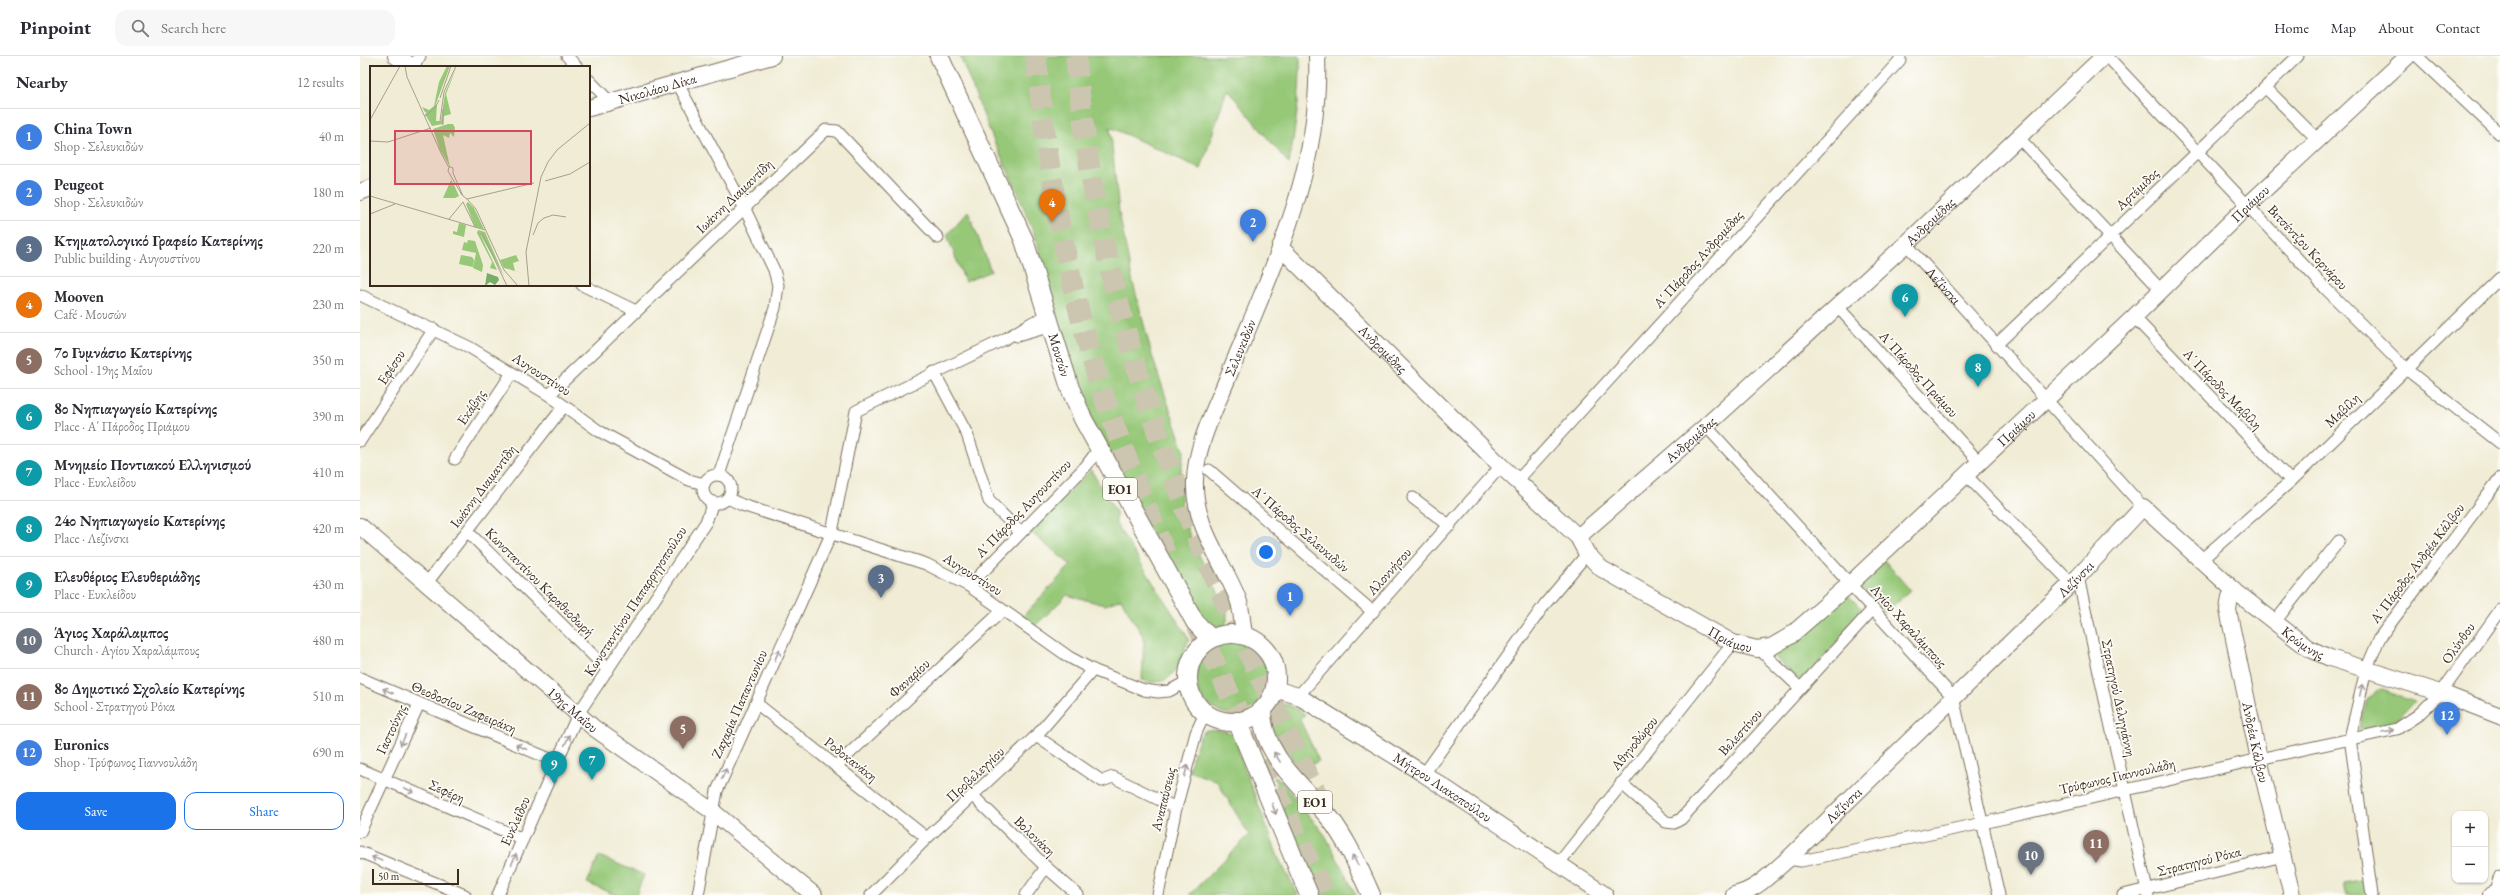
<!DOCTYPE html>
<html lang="en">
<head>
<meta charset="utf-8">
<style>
  :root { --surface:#fff; --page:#f7f7f7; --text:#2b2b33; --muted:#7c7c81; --line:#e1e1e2; --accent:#1a73e8 }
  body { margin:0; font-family:"EB Garamond",serif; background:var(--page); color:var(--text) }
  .controls { position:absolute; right:12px; bottom:12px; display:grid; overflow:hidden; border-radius:8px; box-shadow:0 1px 3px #0004 }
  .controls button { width:36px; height:36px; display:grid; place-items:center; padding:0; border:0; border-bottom:1px solid var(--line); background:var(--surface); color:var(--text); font:20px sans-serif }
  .scale { position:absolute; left:12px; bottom:10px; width:87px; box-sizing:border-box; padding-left:4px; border:2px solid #3b2a1e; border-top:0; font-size:11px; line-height:14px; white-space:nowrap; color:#3b2a1e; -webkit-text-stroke:3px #fdfcf7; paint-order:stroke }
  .you { position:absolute; left:906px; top:496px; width:14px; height:14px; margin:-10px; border:3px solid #fff; border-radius:50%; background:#1a73e8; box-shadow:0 0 0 6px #1a73e833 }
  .badge { display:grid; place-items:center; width:26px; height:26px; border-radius:50%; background:var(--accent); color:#fff; font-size:13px; font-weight:700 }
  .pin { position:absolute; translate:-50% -33px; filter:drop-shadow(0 1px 2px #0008) }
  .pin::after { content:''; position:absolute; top:21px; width:14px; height:12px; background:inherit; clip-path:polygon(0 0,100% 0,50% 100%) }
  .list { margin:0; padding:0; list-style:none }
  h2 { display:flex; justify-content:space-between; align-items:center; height:52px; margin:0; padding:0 16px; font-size:17px }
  h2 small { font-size:13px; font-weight:400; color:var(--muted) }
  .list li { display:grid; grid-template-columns:26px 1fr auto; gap:12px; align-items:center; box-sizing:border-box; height:56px; padding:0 16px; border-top:1px solid var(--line) }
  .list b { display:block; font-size:15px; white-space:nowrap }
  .list p { margin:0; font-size:13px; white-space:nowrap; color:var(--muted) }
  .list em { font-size:13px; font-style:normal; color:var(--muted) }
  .actions { display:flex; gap:8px; padding:12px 16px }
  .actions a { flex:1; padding:9px 0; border:1px solid var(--accent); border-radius:12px; text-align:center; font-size:14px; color:var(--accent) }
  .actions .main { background:var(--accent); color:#fff }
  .icon { flex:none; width:22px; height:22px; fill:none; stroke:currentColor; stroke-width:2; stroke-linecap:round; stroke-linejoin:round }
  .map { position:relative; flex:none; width:2140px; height:839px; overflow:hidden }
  header { display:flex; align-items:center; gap:24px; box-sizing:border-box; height:56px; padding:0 20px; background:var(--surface); border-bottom:1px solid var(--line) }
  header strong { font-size:19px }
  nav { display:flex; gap:22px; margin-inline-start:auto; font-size:14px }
  .search { width:280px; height:36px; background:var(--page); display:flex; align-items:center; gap:10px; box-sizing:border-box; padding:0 14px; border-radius:12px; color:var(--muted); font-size:15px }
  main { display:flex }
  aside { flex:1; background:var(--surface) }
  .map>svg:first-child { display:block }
</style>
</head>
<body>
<header>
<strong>Pinpoint</strong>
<div class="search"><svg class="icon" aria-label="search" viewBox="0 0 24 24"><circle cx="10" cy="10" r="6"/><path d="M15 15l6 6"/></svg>Search here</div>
<nav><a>Home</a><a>Map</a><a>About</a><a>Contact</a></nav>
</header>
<main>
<aside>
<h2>Nearby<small>12 results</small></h2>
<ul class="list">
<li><span class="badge" style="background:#3f7fe0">1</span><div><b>China Town</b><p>Shop · Σελευκιδών</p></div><em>40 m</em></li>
<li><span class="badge" style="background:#3f7fe0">2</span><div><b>Peugeot</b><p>Shop · Σελευκιδών</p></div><em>180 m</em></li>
<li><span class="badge" style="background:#5c6f8a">3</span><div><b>Κτηματολογικό Γραφείο Κατερίνης</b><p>Public building · Αυγουστίνου</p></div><em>220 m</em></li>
<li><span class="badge" style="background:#e8710a">4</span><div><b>Mooven</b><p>Café · Μουσών</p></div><em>230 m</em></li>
<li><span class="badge" style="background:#8d6e63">5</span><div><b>7ο Γυμνάσιο Κατερίνης</b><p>School · 19ης Μαΐου</p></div><em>350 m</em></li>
<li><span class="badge" style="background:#0f9aa8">6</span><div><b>8ο Νηπιαγωγείο Κατερίνης</b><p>Place · Α΄ Πάροδος Πριάμου</p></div><em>390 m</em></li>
<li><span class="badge" style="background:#0f9aa8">7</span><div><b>Μνημείο Ποντιακού Ελληνισμού</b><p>Place · Ευκλείδου</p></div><em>410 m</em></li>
<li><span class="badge" style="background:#0f9aa8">8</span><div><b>24ο Νηπιαγωγείο Κατερίνης</b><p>Place · Λεζίνσκι</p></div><em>420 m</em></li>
<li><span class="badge" style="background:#0f9aa8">9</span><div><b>Ελευθέριος Ελευθεριάδης</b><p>Place · Ευκλείδου</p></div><em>430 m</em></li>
<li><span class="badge" style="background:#6b7280">10</span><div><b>Άγιος Χαράλαμπος</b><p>Church · Αγίου Χαραλάμπους</p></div><em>480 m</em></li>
<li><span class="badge" style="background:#8d6e63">11</span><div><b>8ο Δημοτικό Σχολείο Κατερίνης</b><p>School · Στρατηγού Ρόκα</p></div><em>510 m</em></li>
<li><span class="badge" style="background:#3f7fe0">12</span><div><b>Euronics</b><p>Shop · Τρύφωνος Γιαννουλάδη</p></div><em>690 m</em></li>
</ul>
<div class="actions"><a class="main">Save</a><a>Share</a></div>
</aside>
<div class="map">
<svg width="2140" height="839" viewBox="0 0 2140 839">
  <rect width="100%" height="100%" fill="#fdfcf7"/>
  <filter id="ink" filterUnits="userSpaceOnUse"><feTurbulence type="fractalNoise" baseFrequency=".025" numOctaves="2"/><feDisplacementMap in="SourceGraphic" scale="8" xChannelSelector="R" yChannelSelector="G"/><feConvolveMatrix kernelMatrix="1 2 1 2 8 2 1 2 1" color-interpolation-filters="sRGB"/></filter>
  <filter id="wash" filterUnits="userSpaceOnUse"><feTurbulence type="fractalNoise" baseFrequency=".012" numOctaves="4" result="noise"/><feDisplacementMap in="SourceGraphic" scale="16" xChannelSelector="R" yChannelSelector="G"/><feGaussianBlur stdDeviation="0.9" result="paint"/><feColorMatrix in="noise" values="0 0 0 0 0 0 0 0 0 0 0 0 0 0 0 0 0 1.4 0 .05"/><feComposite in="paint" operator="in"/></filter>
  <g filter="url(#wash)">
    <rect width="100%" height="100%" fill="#f0ecd5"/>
    <!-- green -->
    <g fill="#96c878" stroke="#68794b">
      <path d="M600 0H940C941 36 935 73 929 108L867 33 841 113 750 71 759 156 772 223 793 303 824 395 820 420 822 460 833 487 867 554V565L864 570H850L843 566 746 399 711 312 677 186 658 137 633 83Z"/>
      <polygon points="608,155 631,215 605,226 587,179"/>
      <path d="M731 414 756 456V468L829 583C818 607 815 634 782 624L784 582 761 543 745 549 707 539 675 570 662 561 711 509 669 475Z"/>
      <polygon points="1524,504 1550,534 1524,558 1497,529"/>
      <polygon points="1488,539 1505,556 1441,625 1411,598"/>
      <circle cx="872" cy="622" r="36"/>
      <path d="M2019 633 2054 645C2032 671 2031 668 1999 674L2007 643Z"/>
      <polygon points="918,648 929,649 945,658 940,664 959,705 939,713 917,678 908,673 907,655"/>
      <path d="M846 674C867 674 879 674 879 698L919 803 938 839H829L889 779 857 725 828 715 840 680Z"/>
      <polygon points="914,721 919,723 965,779 996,839 955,839 927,764"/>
      <polygon points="239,800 284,819 276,839 255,839 227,827"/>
      <polygon points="2006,823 2009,839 1986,839 1983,827"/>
    </g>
  </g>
  <g filter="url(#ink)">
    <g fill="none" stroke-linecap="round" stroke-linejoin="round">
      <!-- highway-tunnel -->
      <g stroke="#ccc5b0" stroke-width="21" stroke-dasharray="21 10" stroke-linecap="butt">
        <path d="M676 0C687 113 707 227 742 335 762 394 787 452 810 509"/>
        <path d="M716 0C731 179 781 354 853 519 888 598 927 676 965 755"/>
        <polyline points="835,565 965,839"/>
      </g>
      <!-- street casing -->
      <g stroke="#7a6e5e" stroke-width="13">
        <g id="street">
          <polyline points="207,0 217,11"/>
          <polyline points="1747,0 1967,234 2046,313 2140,387"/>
          <polyline points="2057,0 2140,78"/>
          <polyline points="53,11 60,0"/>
          <polyline points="229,24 249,45"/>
          <polyline points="317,26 384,151 414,214 418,229 415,252 359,419"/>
          <polyline points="1906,32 1958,84"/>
          <polyline points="1659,82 1801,234"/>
          <path id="s1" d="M1546 188 1783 451"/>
          <polyline points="222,229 276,255"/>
          <polyline points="0,239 109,291 189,339 239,375 329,424 344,428"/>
          <polyline points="1477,250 1619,406"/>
          <polyline points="1774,261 1931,425"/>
          <polyline points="657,280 692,270"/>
          <polyline points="1637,288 1938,0"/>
          <polyline points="574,316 607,378 629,445 660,476"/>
          <polyline points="189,339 466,74 477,75 578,182"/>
          <polyline points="1346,370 1593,641 1639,839"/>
          <polyline points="0,385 74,273"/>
          <polyline points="95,403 152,317"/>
          <polyline points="849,414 1013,556"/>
          <polyline points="1606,419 1711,527"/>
          <circle cx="357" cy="433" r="14"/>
          <polyline points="1157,425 1540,4 1540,0"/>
          <polyline points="368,442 382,449 566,508 609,530 709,601 733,614 784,634 798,636 809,635 828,625"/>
          <polyline points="1053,442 1090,470"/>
          <polyline points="108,476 248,614"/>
          <polyline points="1841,504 1931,425 2140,222"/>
          <polyline points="1718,521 1788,839"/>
          <polyline points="66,528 204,350"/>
          <polyline points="609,530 726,410 738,394"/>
          <polyline points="1914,567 1979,485"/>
          <polyline points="1404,592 1405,599 1440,632"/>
          <polyline points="0,622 197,706"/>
          <polyline points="938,640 1141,410"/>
          <polyline points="396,647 567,782"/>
          <polyline points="676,680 742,725 753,721 816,752"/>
          <polyline points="476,710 642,555"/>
          <polyline points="0,713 163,783"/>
          <polyline points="1064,718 1185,548 1227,498"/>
          <polyline points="1261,727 1306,766 1314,767 1321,763 1513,553"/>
          <polyline points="613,740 686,811 718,839"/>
          <polyline points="0,776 59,648"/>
          <polyline points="0,796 105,839"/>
          <polyline points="1428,803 1441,805 1623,767 1899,703 2037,673 2058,659 2081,637 2140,554"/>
          <polyline points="1199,807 1373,587"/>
          <polyline points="2134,838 2140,820"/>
          <polyline points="138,839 218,658 346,466 353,446"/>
          <polyline points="338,839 357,735 472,476 496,355 645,283 673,266 689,260"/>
          <polyline points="511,839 567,782 676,680 733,614"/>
          <polyline points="666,839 686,811"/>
          <polyline points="798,839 816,752 836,677 841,666 849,659"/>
          <polyline points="1763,839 1923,800"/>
          <polyline points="2012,839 1990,682 2006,614 2020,581 2140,422"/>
        </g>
      </g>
      <!-- secondary casing -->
      <g stroke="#7a6e5e" stroke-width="18">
        <g id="secondary">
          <polyline points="36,0 53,11"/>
          <path id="s2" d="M229 52 412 0"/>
          <polyline points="0,136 11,132"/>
          <path id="s3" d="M920 191 1141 410 1218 481 1227 498 1242 513 1373 587 1397 593 1411 591 1430 580 1491 527 1774 261 1888 149 2048 0"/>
          <path id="s4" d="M0 470 234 672 352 755 454 839"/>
          <path id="s5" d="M1218 481 1346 370 1546 188 1744 0"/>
          <path id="s6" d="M1875 535 1870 541 1868 554 1899 703 1932 839"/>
          <path id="s7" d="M884 579C882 567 882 554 878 543 862 503 833 469 835 424 836 387 857 350 870 316 911 215 962 113 957 0"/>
          <path id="s8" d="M915 633 938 640 1064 718 1245 839"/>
          <path id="s9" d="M1374 839C1397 834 1410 818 1428 803L1718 521 1783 451 1876 536 1948 592 1970 602 2081 637 2140 660"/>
          <polyline points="2131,839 2140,837"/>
        </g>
      </g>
      <!-- primary casing -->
      <g stroke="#7a6e5e" stroke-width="20">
        <g id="primary">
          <path id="s10" d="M579 0 664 184 710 332 723 363 835 566 851 583"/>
          <circle cx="872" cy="622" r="44"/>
          <path d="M902 654C902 700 942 729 969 761 987 784 999 812 1011 839"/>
          <polyline points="877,665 949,839"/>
        </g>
      </g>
      <!-- street -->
      <use href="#street" stroke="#fff" stroke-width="11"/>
      <!-- secondary -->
      <use href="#secondary" stroke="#fff" stroke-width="16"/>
      <!-- primary -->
      <use href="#primary" stroke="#fff" stroke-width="18"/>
    </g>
    <!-- one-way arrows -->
    <defs><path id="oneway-shaft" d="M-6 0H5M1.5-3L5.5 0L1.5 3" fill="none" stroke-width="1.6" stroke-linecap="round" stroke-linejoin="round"/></defs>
    <g stroke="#a79f9a">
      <use href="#oneway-shaft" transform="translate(417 599) rotate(-66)"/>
      <use href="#oneway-shaft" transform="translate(2001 634) rotate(-77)"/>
      <use href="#oneway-shaft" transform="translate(28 635) rotate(-155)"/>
      <use href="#oneway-shaft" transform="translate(2028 675) rotate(-10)"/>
      <use href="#oneway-shaft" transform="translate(43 684) rotate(115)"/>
      <use href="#oneway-shaft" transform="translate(207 684) rotate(-66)"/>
      <use href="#oneway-shaft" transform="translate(161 691) rotate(-157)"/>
      <use href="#oneway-shaft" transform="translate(917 701) rotate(-122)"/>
      <use href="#oneway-shaft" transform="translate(826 715) rotate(-75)"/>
      <use href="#oneway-shaft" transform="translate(364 718) rotate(-66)"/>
      <use href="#oneway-shaft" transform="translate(49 734) rotate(24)"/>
      <use href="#oneway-shaft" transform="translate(914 753) rotate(70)"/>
      <use href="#oneway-shaft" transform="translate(17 803) rotate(-158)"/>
      <use href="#oneway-shaft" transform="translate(154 803) rotate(-66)"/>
      <use href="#oneway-shaft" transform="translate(995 804) rotate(-119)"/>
    </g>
  </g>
  <g text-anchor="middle" stroke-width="3.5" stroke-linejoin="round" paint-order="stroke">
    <!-- shield labels -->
    <g fill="#fdfcf7" stroke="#75695f" stroke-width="1">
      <rect x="743" y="422" width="34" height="22" rx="3"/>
      <rect x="938" y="735" width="34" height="22" rx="3"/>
    </g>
    <g font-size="13" font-weight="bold" fill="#3b2a1e">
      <text x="760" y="438">ΕΟ1</text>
      <text x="955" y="751">ΕΟ1</text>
    </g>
    <!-- street labels -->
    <g font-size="14" fill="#3b2a1e" stroke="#fdfcf7">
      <text dy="5" stroke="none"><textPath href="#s2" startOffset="71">Νικολάου Δίκα</textPath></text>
      <text transform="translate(1777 133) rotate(-44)" y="5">Αρτέμιδος</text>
      <text transform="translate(374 140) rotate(-44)" y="5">Ιωάννη Διαμαντίδη</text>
      <text dy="5" stroke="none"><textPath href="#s3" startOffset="1299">Πριάμου</textPath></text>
      <text dy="5" stroke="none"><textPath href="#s5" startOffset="473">Ανδρομέδας</textPath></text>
      <text transform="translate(1948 191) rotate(47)" y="5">Βιτσέντζου Κορνάρου</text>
      <text transform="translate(1338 203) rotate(-48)" y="5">Α΄ Πάροδος Ανδρομέδας</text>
      <text dy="5" stroke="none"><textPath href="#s1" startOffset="56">Λεζίνσκι</textPath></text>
      <text dy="5" stroke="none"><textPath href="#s7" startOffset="305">Σελευκιδών</textPath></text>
      <text dy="5" stroke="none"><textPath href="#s3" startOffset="145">Ανδρομέδας</textPath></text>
      <text dy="5" stroke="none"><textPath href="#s10" startOffset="323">Μουσών</textPath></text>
      <text transform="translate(31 311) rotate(-57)" y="5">Εφέσου</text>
      <text transform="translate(182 318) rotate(33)" y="5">Αυγουστίνου</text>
      <text transform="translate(1559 318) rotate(48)" y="5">Α΄ Πάροδος Πριάμου</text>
      <text transform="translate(1863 333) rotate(46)" y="5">Α΄ Πάροδος Μαβίλη</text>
      <text transform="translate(111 351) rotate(-56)" y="5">Εκάβης</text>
      <text transform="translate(1982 354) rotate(-44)" y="5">Μαβίλη</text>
      <text dy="5" stroke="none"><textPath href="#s3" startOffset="975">Πριάμου</textPath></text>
      <text dy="5" stroke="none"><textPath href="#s5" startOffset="149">Ανδρομέδας</textPath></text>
      <text transform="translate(123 430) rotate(-53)" y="5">Ιωάννη Διαμαντίδη</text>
      <text transform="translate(663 452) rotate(-46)" y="5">Α΄ Πάροδος Αυγουστίνου</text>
      <text transform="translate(941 473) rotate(41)" y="5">Α΄ Πάροδος Σελευκιδών</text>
      <text transform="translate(2057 507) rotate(-53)" y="5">Α΄ Πάροδος Ανδρέα Κάλβου</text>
      <text transform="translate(1029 515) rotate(-48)" y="5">Αλοννήσου</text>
      <text transform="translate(613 518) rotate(32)" y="5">Αυγουστίνου</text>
      <text dy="5" stroke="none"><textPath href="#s9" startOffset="467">Λεζίνσκι</textPath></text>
      <text transform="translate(180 526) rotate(45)" y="5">Κωνσταντίνου Καραθεοδωρή</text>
      <text transform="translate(275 545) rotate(-57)" y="5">Κωνσταντίνου Παπαρρηγοπούλου</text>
      <text transform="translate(1549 570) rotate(48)" y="5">Αγίου Χαραλάμπους</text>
      <text dy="5" stroke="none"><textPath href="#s3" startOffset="603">Πριάμου</textPath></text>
      <text dy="5" stroke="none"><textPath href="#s9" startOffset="776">Κρώμνης</textPath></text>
      <text transform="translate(2098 587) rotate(-55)" y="5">Ολύνθου</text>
      <text transform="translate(549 622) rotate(-43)" y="5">Φαναρίου</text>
      <text transform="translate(1759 642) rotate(78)" y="5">Στρατηγού Δεληγιάννη</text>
      <text transform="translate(379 648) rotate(-66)" y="5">Ζαχαρία Παπαντωνίου</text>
      <text transform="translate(104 651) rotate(23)" y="5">Θεοδοσίου Ζαφειράκη</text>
      <text dy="5" stroke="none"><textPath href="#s4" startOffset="281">19ης Μαΐου</textPath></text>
      <text transform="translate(31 673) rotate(-65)" y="5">Γαστούνης</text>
      <text transform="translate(1380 676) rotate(-48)" y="5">Βελεστίνου</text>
      <text dy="5" stroke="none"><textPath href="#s6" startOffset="156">Ανδρέα Κάλβου</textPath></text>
      <text transform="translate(1274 687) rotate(-51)" y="5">Αθηνοδώρου</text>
      <text transform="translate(491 703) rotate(38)" y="5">Ροδοκανάκη</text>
      <text transform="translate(615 718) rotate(-43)" y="5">Προβελεγγίου</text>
      <text transform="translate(1757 720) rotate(-13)" y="5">Τρύφωνος Γιαννουλάδη</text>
      <text dy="5" stroke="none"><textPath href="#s8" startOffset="195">Μήτρου Λιακοπούλου</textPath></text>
      <text transform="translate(87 735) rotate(24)" y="5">Σεφέρη</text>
      <text transform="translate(803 743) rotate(-76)" y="5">Αναπαύσεως</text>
      <text dy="5" stroke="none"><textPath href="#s9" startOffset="143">Λεζίνσκι</textPath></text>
      <text transform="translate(155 765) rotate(-66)" y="5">Ευκλείδου</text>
      <text transform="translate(675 780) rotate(44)" y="5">Βολονάκη</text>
      <text transform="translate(1839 805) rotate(-14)" y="5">Στρατηγού Ρόκα</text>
    </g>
  </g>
  <!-- overview -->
  <g transform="translate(10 10)">
    <rect width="220" height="220" fill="#f0ecd5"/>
    <path d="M77 0H80L65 40 57 47 55 46 52 41 59 44 64 40 69 16ZM87 0 76 28 81 48 74 50 73 58 62 60 55 48 67 38 66 55H71L75 27ZM78 58H83L85 62 84 71 80 67 79 72 73 69 80 101 70 84 63 63ZM78 108 84 119 89 130 85 132H73L81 114ZM98 136 104 142 114 163 105 161 96 138ZM89 157 96 159 94 171 83 168V165L87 166ZM108 164 115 166 134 210 110 168 127 204 120 202 122 196 107 167ZM98 174 105 175 113 199 112 206 103 202 106 187 92 184 94 176 97 177ZM91 189 102 191 104 194 103 201 89 198ZM146 189 149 195 143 197 145 205 153 207 134 202 130 194Z" fill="#96c878"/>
    <path d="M117 207 128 211 129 214 125 219 120 216 115 220Z" fill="#78ac68"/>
    <path fill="none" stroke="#a89e8c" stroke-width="1" d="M35 0 37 11 71 87 78 100 83 102V107L93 130 97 133M70 32 81 0M55 50 65 42 69 34M0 54 30 0M70 55 74 26 86 0M73 59V43M0 75 18 76 61 62M79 101 78 105 92 129M175 115 200 108 220 96M0 130 115 164M97 133 106 143 134 204 148 220M97 133 164 117M93 136 105 161M0 148 25 138M79 153 93 136M112 167 137 220M163 169 168 157 174 152 183 149 196 151M159 220 156 186 171 111 178 96 187 84 220 57"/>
    <path fill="#d1495b" fill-opacity="0.15" stroke="#d1495b" stroke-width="2" d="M25 65H161V118H25Z"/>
    <rect width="220" height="220" fill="none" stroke="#3b2a1e" stroke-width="2"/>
  </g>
</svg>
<div class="controls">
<button>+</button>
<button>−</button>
</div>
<div class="scale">50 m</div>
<div class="you"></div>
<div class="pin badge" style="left:930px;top:560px;background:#3f7fe0">1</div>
<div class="pin badge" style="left:893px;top:186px;background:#3f7fe0">2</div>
<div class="pin badge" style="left:521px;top:542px;background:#5c6f8a">3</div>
<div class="pin badge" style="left:692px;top:166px;background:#e8710a">4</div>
<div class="pin badge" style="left:323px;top:693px;background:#8d6e63">5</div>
<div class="pin badge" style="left:1545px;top:261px;background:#0f9aa8">6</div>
<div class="pin badge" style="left:232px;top:724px;background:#0f9aa8">7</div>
<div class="pin badge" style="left:1618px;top:331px;background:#0f9aa8">8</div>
<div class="pin badge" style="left:194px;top:728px;background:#0f9aa8">9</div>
<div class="pin badge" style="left:1671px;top:819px;background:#6b7280">10</div>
<div class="pin badge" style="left:1736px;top:807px;background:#8d6e63">11</div>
<div class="pin badge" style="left:2087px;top:679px;background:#3f7fe0">12</div>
</div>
</main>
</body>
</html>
